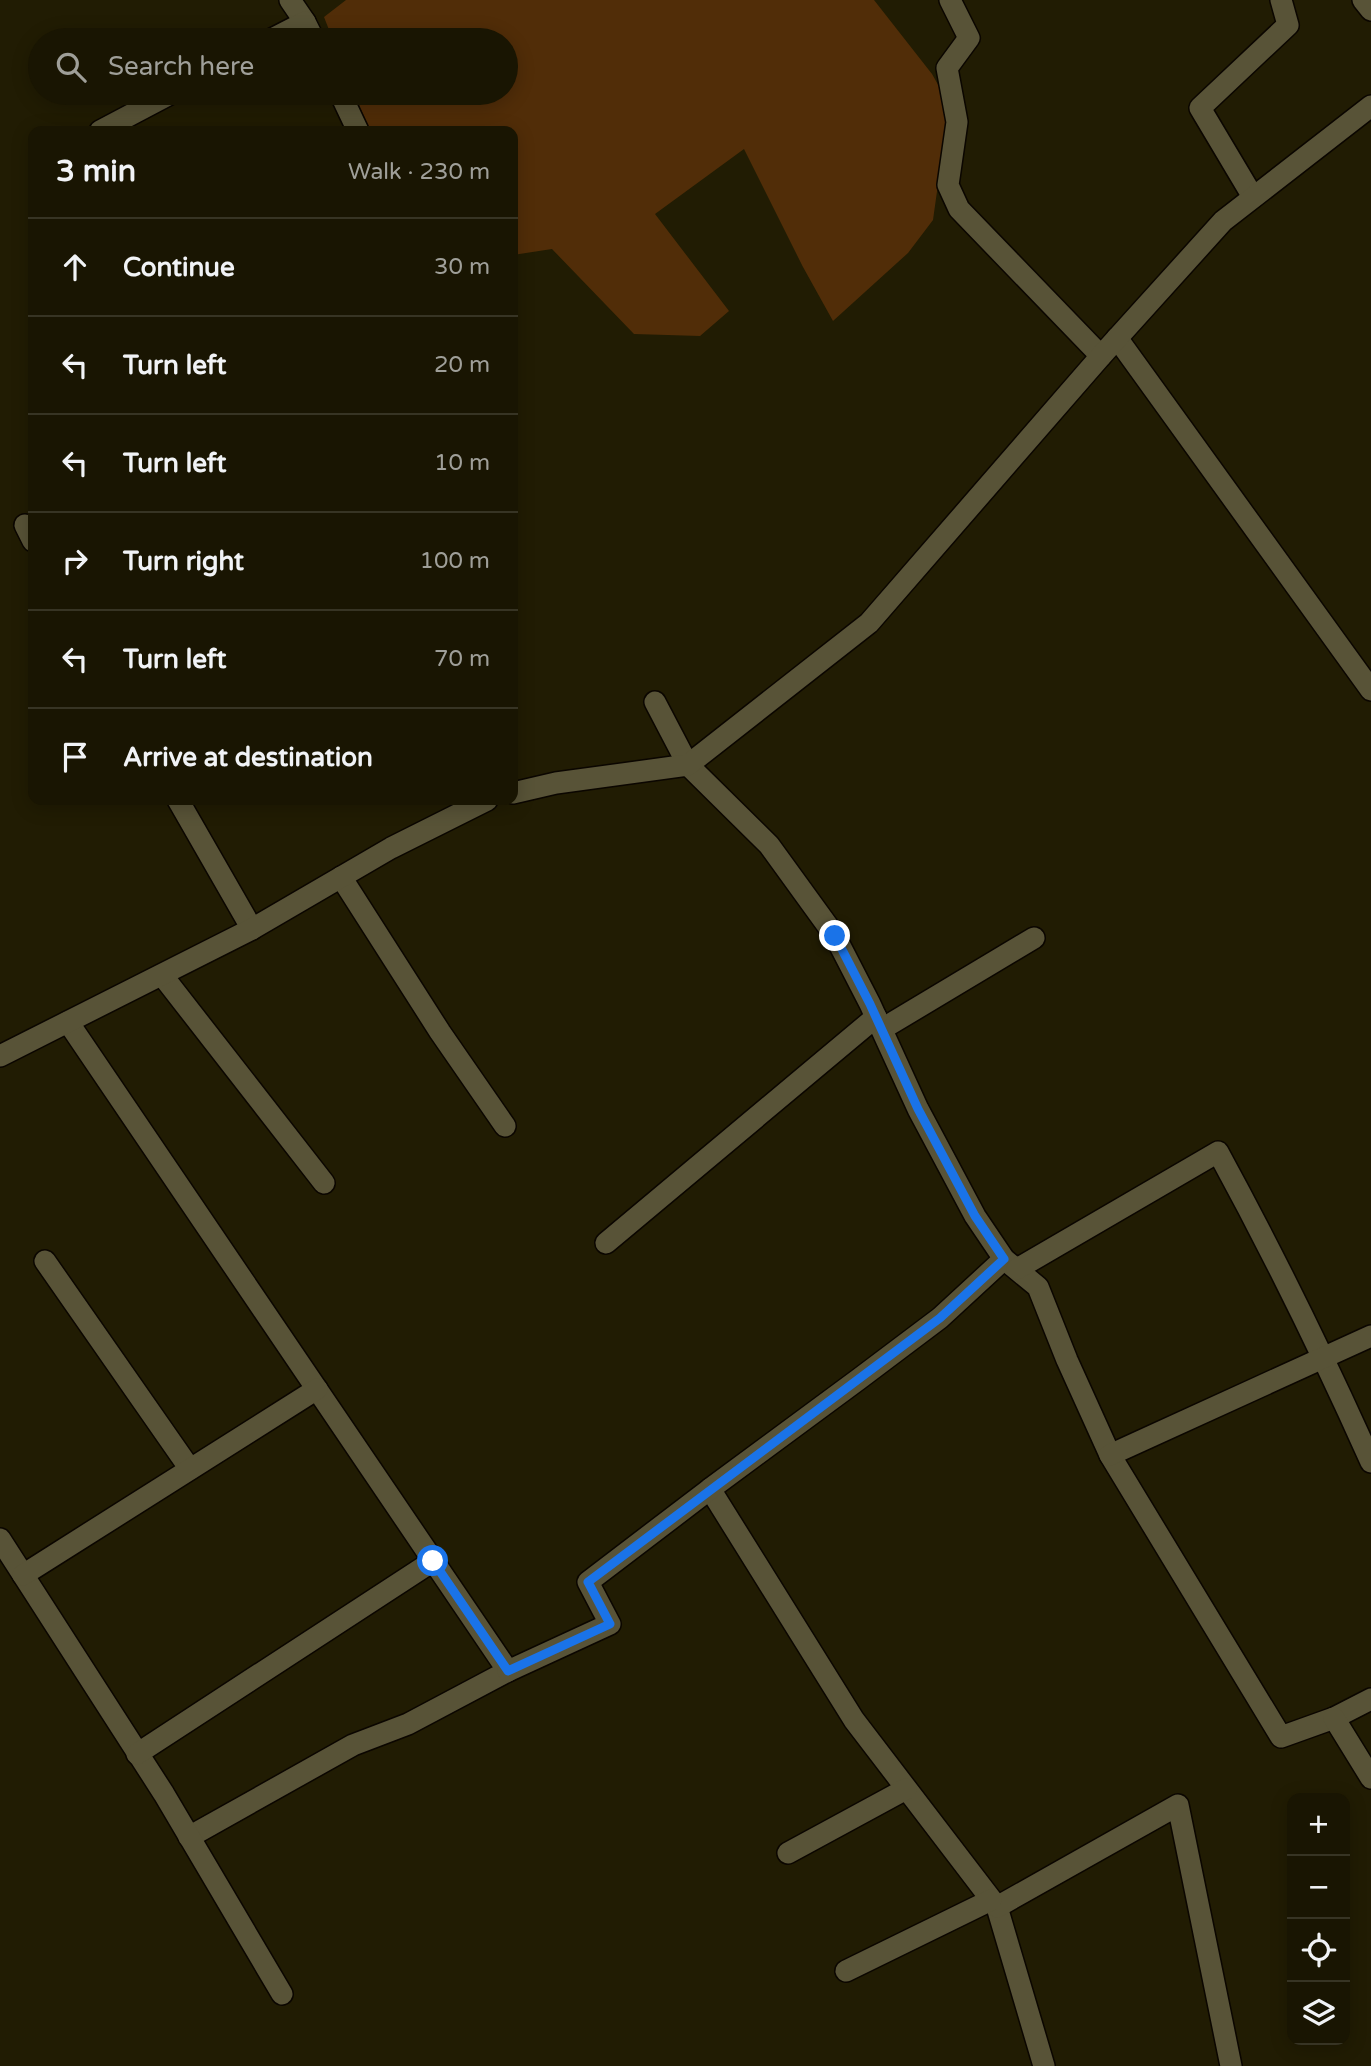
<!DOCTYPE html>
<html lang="en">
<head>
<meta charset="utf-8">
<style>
  :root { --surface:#191502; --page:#221e0c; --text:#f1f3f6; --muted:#9f9f99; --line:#373424 }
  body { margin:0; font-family:"Varela Round",sans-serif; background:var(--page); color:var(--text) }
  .controls { position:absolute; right:21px; bottom:21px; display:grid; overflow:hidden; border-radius:14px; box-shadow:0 4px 18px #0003 }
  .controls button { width:63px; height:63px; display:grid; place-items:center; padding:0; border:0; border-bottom:2px solid var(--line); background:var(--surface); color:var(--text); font:35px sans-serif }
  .stop { position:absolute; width:21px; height:21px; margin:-16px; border:5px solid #1a73e8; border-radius:50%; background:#fff }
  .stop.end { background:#1a73e8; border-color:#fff; box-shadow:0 2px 7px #0008 }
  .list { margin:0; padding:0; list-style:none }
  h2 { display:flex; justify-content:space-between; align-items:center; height:91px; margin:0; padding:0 28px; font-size:30px }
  h2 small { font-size:23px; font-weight:400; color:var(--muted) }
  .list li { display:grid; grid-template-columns:46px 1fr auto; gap:21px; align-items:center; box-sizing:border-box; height:98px; padding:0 28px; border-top:2px solid var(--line) }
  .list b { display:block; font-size:26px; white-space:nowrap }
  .list em { font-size:23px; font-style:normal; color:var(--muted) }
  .icon { flex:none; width:38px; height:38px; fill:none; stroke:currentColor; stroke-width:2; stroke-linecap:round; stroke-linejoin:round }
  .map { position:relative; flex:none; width:1371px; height:2066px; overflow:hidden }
  .search { position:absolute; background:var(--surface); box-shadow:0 4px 18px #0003; left:28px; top:28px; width:490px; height:77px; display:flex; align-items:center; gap:18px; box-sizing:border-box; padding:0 24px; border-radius:38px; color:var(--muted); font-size:26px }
  .panel { position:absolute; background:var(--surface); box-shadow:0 4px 18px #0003; left:28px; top:126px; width:490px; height:679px; border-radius:14px }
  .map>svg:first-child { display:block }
</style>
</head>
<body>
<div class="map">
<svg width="1371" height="2066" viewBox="0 0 1371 2066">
  <rect width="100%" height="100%" fill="#211c03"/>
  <!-- green -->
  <polygon fill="#512d08" points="346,0 874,0 932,74 945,97 949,138 940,170 933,220 908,253 833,321 803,267 744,149 655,214 729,311 700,336 634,334 552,249 513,255 513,131 372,131 369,128 354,93 506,93 506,40 333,40 324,17"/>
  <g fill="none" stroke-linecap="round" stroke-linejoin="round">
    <!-- minor casing -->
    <g stroke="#0b0600" stroke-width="24">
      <g id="minor">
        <polyline points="290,0 305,22 314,40"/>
        <polyline points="950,0 969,38 947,68 957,122 948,185 959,209 1101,356"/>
        <polyline points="1363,0 1371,10"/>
        <polyline points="270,40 305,22"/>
        <polyline points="340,93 358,131"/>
        <polyline points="100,131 172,93"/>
        <polyline points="1253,197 1200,108 1288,25 1281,0"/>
        <polyline points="1117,338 1371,690"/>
        <polyline points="25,525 33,541"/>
        <polyline points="655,702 688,765 769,845 835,936 870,1004 918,1109 975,1216 1004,1259 1038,1287 1067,1360 1110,1455 1281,1737 1334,1718 1371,1699"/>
        <polyline points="513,793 556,783 688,765 869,623 1101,356 1223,221 1371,106"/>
        <polyline points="178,800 252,929"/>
        <polyline points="341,877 440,1032 505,1126"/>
        <polyline points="162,975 324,1183"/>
        <polyline points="68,1022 508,1671 408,1724 353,1745 189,1837"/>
        <polyline points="882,1029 1034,938"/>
        <polyline points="0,1056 252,929 391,848 487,800"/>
        <polyline points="606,1243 876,1017"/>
        <polyline points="1004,1259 940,1318 859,1379 710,1489 854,1720 997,1907 1044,2066"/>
        <polyline points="45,1261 190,1469"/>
        <path d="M1017 1269 1218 1152C1273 1253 1324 1357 1371 1462"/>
        <polyline points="1110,1455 1371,1336"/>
        <polyline points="0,1539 164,1794 282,1994"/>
        <polyline points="23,1575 317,1389"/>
        <polyline points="508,1671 610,1624 588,1582 710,1489"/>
        <polyline points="1334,1718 1371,1778"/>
        <polyline points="137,1754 433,1561"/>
        <polyline points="788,1853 906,1789"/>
        <polyline points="997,1907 1178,1805 1231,2066"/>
        <polyline points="846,1971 991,1900"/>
      </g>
    </g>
    <!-- minor -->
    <use href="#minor" stroke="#585337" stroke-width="21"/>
  </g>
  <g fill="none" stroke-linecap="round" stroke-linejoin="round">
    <!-- route -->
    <polyline stroke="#1a73e8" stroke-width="9" points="433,1561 508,1671 610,1624 588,1582 940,1318 1004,1259 975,1216 918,1109 870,1004 835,936"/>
  </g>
</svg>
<div class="controls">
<button>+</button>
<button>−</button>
<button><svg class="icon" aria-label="locate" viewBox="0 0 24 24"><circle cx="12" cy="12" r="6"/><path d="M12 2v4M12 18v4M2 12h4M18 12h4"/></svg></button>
<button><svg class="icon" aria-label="layers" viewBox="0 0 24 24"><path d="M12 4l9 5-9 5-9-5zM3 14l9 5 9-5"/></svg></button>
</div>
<div class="stop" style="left:433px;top:1561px"></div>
<div class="stop end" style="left:835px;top:936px"></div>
<div class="search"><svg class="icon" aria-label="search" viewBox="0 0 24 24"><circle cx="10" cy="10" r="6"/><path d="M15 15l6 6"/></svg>Search here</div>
<section class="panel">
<h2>3 min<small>Walk · 230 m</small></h2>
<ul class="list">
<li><svg class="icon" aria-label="ahead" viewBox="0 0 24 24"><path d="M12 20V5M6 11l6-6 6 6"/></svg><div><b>Continue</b></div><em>30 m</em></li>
<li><svg class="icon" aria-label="left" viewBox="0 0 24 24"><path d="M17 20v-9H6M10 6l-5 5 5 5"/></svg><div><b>Turn left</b></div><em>20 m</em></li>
<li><svg class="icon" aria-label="left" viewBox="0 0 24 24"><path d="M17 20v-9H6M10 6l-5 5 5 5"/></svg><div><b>Turn left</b></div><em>10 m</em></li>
<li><svg class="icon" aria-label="right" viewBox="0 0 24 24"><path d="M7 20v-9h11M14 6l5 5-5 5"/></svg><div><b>Turn right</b></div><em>100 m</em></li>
<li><svg class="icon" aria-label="left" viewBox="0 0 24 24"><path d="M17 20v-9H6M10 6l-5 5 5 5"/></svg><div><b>Turn left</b></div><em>70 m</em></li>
<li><svg class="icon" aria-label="arrive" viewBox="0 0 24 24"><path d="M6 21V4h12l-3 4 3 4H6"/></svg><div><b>Arrive at destination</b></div></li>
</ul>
</section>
</div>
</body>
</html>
